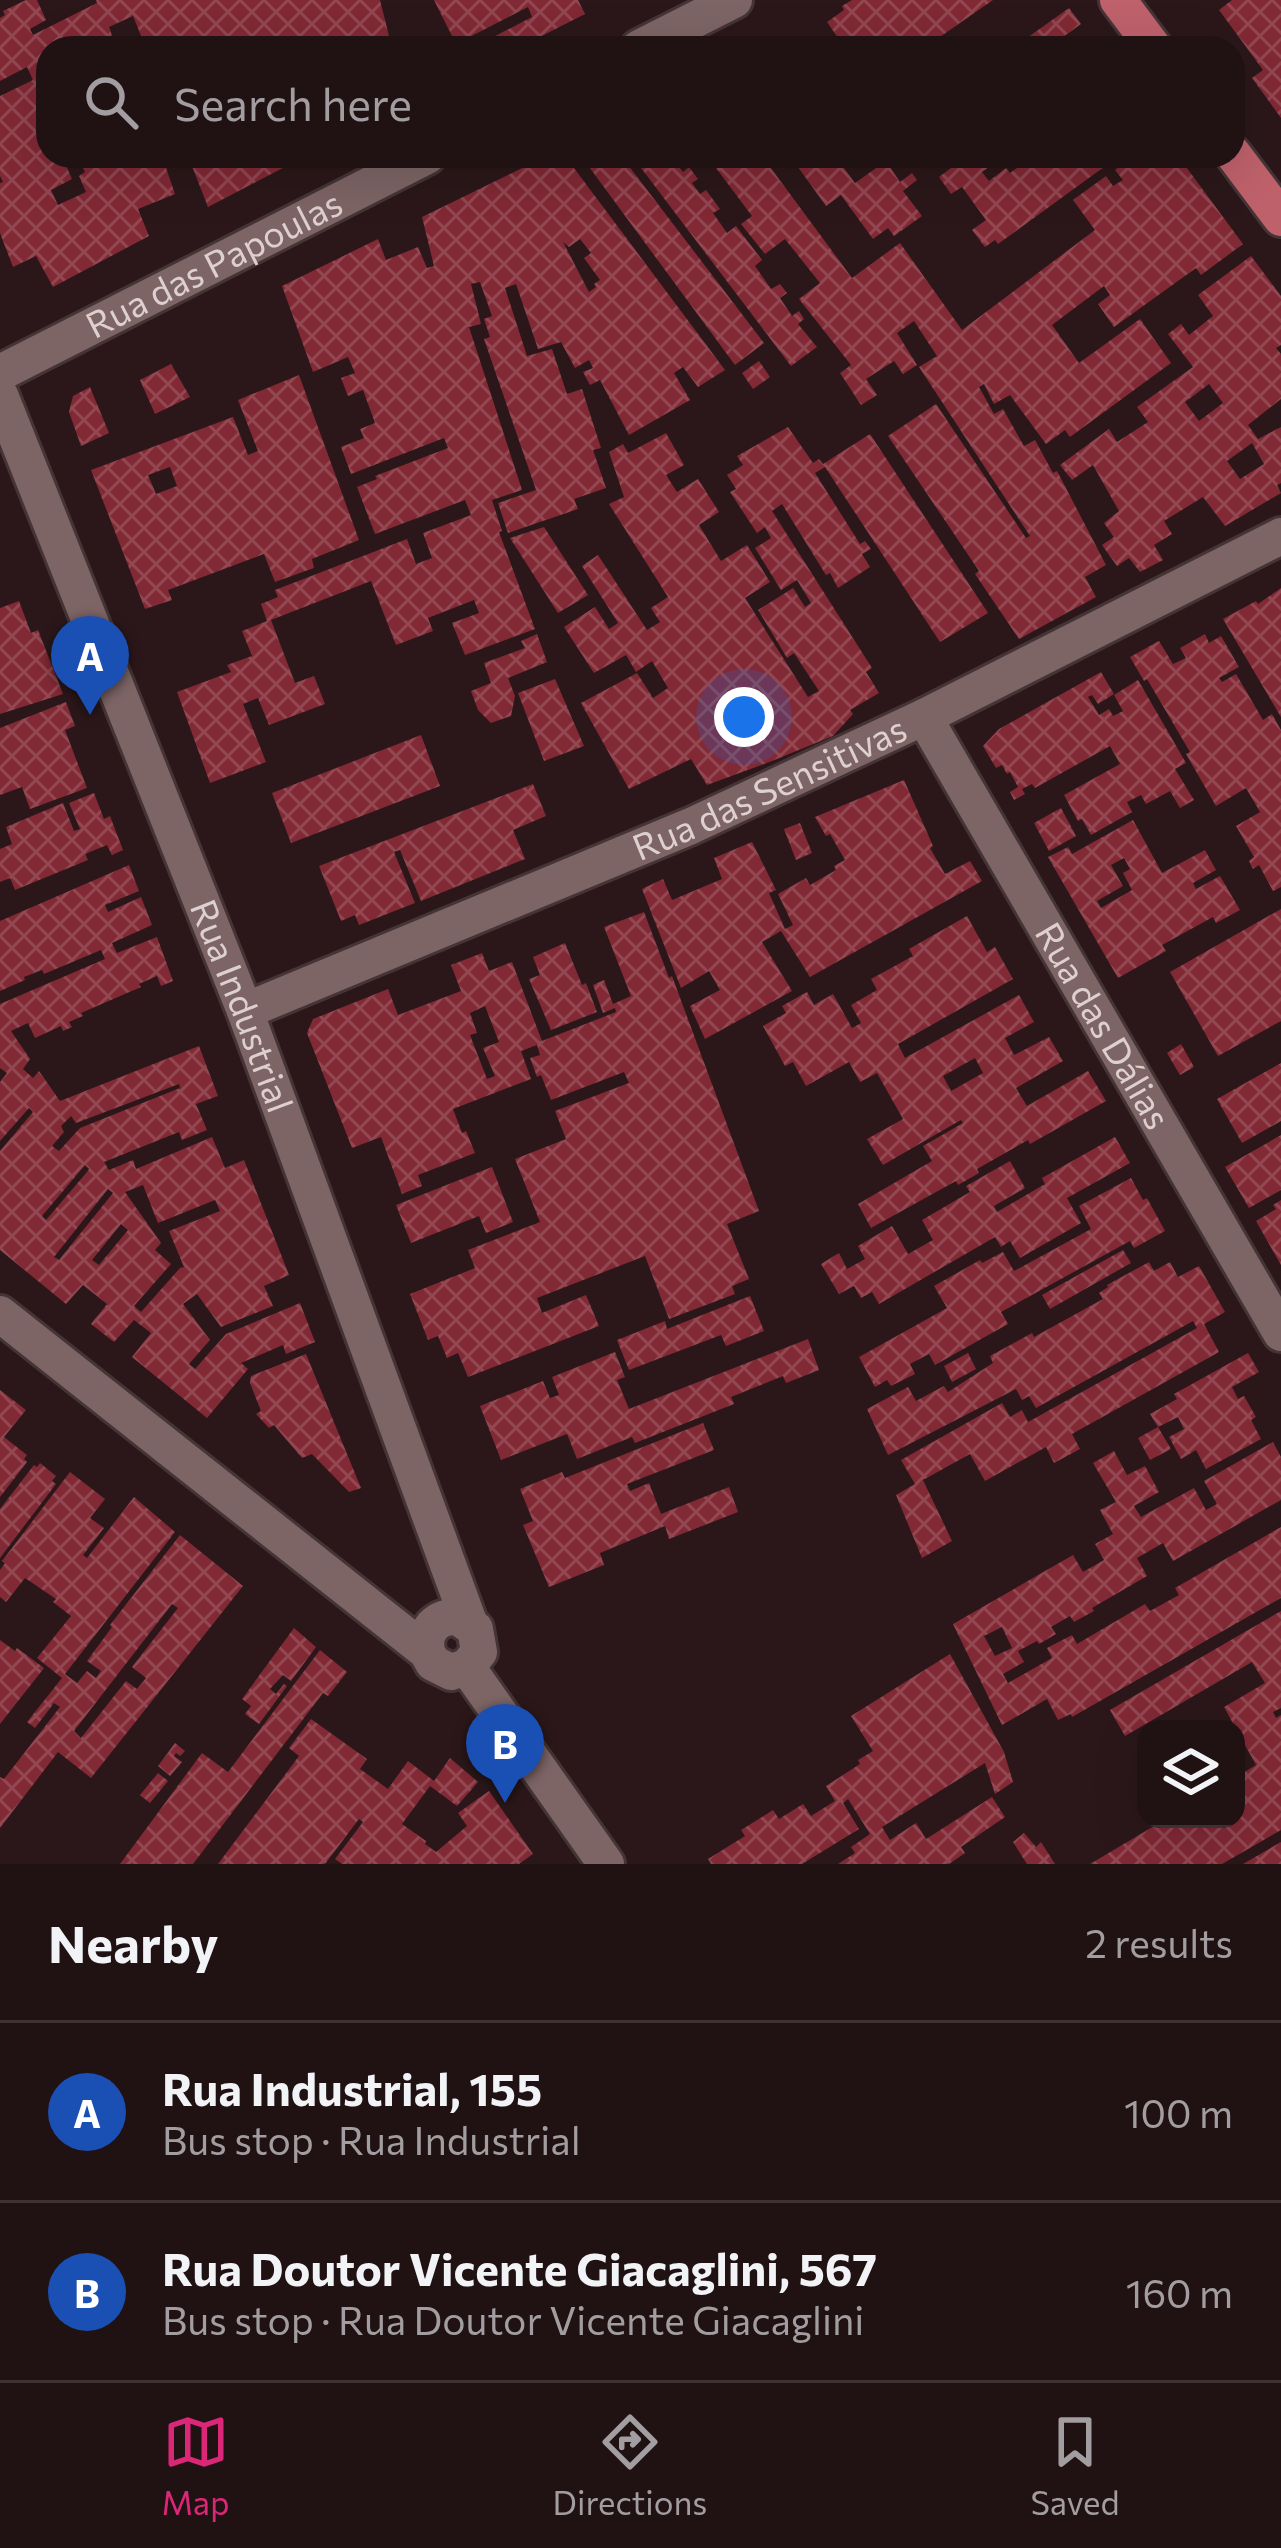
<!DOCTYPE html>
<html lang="en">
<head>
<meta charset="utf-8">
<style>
  :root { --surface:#201113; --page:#2d1f21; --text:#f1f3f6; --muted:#a29da0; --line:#3d3133; --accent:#db2777 }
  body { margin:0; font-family:Commissioner,sans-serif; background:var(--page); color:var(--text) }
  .controls { position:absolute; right:36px; bottom:36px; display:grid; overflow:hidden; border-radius:24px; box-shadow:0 12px 48px #0002 }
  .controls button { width:108px; height:108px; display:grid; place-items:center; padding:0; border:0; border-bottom:3px solid var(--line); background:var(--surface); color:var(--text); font:60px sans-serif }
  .you { position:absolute; left:744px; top:717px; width:42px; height:42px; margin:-30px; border:9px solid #fff; border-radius:50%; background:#1a73e8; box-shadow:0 0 0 18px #1a73e833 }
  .badge { display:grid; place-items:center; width:78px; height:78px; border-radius:50%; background:var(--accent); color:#fff; font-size:39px; font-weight:700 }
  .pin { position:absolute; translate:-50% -99px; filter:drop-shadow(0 3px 6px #0008) }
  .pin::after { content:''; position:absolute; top:63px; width:42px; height:36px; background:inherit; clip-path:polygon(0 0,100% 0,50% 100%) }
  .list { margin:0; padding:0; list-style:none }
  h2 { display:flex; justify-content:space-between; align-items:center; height:156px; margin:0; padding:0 48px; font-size:51px }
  h2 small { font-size:39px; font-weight:400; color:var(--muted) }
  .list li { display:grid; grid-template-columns:78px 1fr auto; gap:36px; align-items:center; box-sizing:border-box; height:180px; padding:0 48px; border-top:3px solid var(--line) }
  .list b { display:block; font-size:45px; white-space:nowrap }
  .list p { margin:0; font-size:39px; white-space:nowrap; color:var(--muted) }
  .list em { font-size:39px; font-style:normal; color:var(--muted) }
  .icon { flex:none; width:66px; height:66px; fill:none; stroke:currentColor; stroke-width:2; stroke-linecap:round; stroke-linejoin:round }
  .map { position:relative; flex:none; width:1281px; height:1864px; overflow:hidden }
  .search { position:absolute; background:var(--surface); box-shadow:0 12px 48px #0002; left:36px; right:36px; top:36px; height:132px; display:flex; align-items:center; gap:30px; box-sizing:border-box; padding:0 42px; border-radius:36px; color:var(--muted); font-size:45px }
  .sheet { height:516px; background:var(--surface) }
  nav { display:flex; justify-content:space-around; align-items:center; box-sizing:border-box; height:168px; border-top:3px solid var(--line); background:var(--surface); font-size:33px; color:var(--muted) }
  nav a { display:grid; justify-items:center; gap:6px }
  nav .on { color:var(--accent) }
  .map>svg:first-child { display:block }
</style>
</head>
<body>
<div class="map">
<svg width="1281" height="1864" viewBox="0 0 1281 1864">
  <defs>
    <pattern id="building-cross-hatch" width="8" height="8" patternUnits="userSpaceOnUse" patternTransform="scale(3)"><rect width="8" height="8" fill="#812935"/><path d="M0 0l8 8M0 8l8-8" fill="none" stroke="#924751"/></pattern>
  </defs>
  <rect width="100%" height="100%" fill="#2b1719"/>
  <!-- building -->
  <g fill="url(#building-cross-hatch)" fill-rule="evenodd">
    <polygon points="26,0 37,0 46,20 30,29 33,35 97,3 96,0 380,0 392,48 146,48 133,16 109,27 116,46 111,48 48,48 48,74 38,79 48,99 48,156 62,156 72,179 51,190 58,205 86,192 79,176 85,172 77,156 162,156 175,194 138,209 149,236 53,287 36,256 13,267 0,233 0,183 3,182 0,176 0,96 33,80 27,67 0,81 0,18 5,15 3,11"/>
    <polygon points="434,0 578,0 585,14 518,48 472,48 532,17 528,7 456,44"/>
    <polygon points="852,0 993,0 924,48 845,48 827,22 844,10 842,6"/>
    <polygon points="1232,0 1281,0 1281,118 1252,78 1263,70 1219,10"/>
    <polygon points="1069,8 1081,24 1059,40 1065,48 1013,48"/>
    <polygon points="188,156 306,156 208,207"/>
    <path d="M547 156H565L725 370 698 387 683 367 674 373 690 400 629 435 600 380 590 385 583 372 593 368 589 360 575 368 561 342 538 349 516 284 505 288 527 356 552 349 567 394 582 389 601 448 593 450 606 488 574 499 578 509 508 533 498 503 536 490 484 339 490 337 484 319 492 316 480 282 471 284 481 324 469 327 522 490 492 500 502 531 499 532 535 629 465 655 452 623 479 613 474 600 428 618 433 631 396 645 371 581 271 620 295 683 314 676 325 704 269 725 258 698 243 704 266 762 210 783 177 692 231 672 227 665 252 656 242 631 267 621 261 604 278 597 275 590 407 539 416 564 432 558 423 533 471 515 465 500 375 534 357 487 377 479 375 476 448 448 444 438 351 474 341 447 364 438 360 429 375 423 363 390 348 396 341 378 355 373 348 357 313 372 282 286 378 239 386 260 418 247 427 268 434 266 422 217ZM580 239 591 253 584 258 600 280 594 284 596 287 589 292 563 242 569 247Z"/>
    <polygon points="581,156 632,156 625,161 764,343 735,365"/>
    <polygon points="632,156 670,156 683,172 689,167 698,179 692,183 700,194 706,190 720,209 713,213 727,233 736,226 762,260 755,266 771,289 780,284 787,293 780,298 792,316 799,311 804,319 798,324 817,347 791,366"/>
    <polygon points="707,156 762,156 852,278 900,243 962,330 1095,230 1073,200 1106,176 1113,186 1123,180 1115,170 1134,156 1178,156 1243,244 1201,275 1196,268 1114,327 1098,304 1110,295 1104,286 1052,325 1079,363 1140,319 1171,363 1070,437 1065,430 1046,444 1010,395 994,404 984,384 979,387 994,414 1003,409 1024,446 1035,440 1053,473 1057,471 1106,565 1085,577 1096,597 1019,639 975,574 979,571 888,436 936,404 1026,538 1030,536 919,367 937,356 914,321 897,333 917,365 903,374 894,361 866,379 877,395 861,405 840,373 851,365 799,299 820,283 785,239 765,254 741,224 752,216"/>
    <polygon points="790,156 835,156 855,183 886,161 900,182 912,173 917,180 903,191 922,216 894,236 888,228 873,239 841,195 826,206"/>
    <polygon points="967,156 985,156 992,165 982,172 989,181 1006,168 1010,173 1028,160 1026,156 1119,156 998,244 995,240 985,247 972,230 986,220 962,187 951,194 939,177"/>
    <path d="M1251 256 1281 296V345L1276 348 1281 354V399L1248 425 1258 439 1281 427V483L1277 485 1281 493 1225 526 1203 497 1164 521 1172 534 1154 545 1163 560 1140 572 1129 558 1117 566 1102 545 1114 537 1104 523 1119 511 1093 465 1072 480 1060 465 1109 429 1117 442 1148 422 1137 407 1193 367 1168 334 1181 324 1189 335 1213 316 1198 295ZM1209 384 1223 403 1199 421 1185 402ZM1252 443 1264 464 1240 479 1227 461Z"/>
    <polygon points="759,361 770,377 753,389 742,373"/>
    <polygon points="171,364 190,397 155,414 140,380"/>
    <path d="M299 375 359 540 312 559 314 568 275 582 264 554 168 590 172 600 145 609 91 470 233 417 248 455 258 451 238 400ZM170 467 177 486 156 494 148 475Z"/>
    <polygon points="90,387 109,433 81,446 69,412 73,396"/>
    <polygon points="788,427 813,463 819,459 823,464 870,434 988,613 940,642 825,467 815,473 860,544 865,541 871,549 862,554 870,567 838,588 830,573 826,575 782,504 772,511 872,668 866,672 879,693 850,710 853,714 833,736 772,761 707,785 691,759 629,789 581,703 637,673 653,698 668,688 652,661 636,672 626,655 594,673 564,627 595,607 609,629 618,623 582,566 598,555 647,630 660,622 651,608 668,597 609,504 624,497 609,452 623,444 628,453 666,433 684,465 666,475 677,492 698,479 719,512 699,525 721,561 747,545 770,582 745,598 808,697 819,691 794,653 787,658 758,610 793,588 805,607 811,603 797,580 781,590 755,548 771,538 765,527 757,533 730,492 736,489 727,475 743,465 737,456"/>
    <polygon points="544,527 588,595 558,613 510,538"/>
    <polygon points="1281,588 1281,717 1223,619 1256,601 1258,604"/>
    <polygon points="19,601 31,633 38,630 63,694 0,714 0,608"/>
    <polygon points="537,634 547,662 508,678 515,696 511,716 491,723 478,710 471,691 491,683 484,663 525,648 521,641"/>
    <polygon points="1205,634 1209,643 1221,636 1239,667 1219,678 1222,682 1236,674 1263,720 1272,714 1281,730 1281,887 1273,891 1259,865 1253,869 1249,861 1254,857 1236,826 1260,812 1246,788 1216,806 1186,754 1190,752 1147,679 1144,681 1130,657 1159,641 1173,664 1186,658 1180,648"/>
    <polygon points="1101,672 1114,694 1098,704 1092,695 1088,697 1099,715 1109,709 1113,716 1123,711 1114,695 1138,680 1186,763 1175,769 1194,800 1180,808 1170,791 1146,804 1141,795 1127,802 1132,812 1091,835 1082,819 1078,821 1064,795 1120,764 1110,746 1035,788 1032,784 1022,789 1025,794 1014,800 1010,792 1018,787 1010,772 1007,774 1002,765 996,768 983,746 999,729"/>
    <polygon points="555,679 584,746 544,761 518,693"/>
    <polygon points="66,702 75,726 65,730 87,788 30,809 22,787 0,795 0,728"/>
    <polygon points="421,735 440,786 291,843 272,793"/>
    <polygon points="904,780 933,846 930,848 945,874 970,861 982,881 810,977 781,931 762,942 792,991 705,1039 690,1006 720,990 709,971 681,988 642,889 663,879 672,900 722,879 714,858 752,842 776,890 769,893 785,929 793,925 778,894 806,878 810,885 836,870 834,866 845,860 830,834 826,836 815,817"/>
    <polygon points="533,784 546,816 513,830 525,859 421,901 400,850 394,852 415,903 359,925 355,915 341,921 319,866"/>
    <polygon points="94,793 104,819 110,816 123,850 112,855 107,845 85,854 88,860 15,890 10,878 0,882 0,849 12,844 6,827 63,803 74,831 80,829 69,803"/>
    <polygon points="1061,808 1076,836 1049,851 1034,823"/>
    <path d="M1133 820 1162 873 1205 850 1216 870 1193 883 1196 889 1220 876 1240 910 1216 923 1213 917 1162 945 1166 951 1118 978 1048 857 1068 847 1072 854ZM1124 858 1130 869 1123 873 1132 890 1101 908 1097 901 1123 886 1111 865Z"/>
    <polygon points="800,823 812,853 796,860 784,829"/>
    <path d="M129 865 139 891 105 905 108 912 141 897 152 925 112 943 117 953 157 937 173 981 161 986 157 976 139 984 141 987 81 1013 83 1016 69 1022 72 1027 63 1031 61 1026 35 1038 28 1023 11 1031 30 1059 23 1069 33 1078 39 1071 60 1101 199 1046 218 1096 196 1104 207 1130 182 1140 179 1132 104 1162 109 1170 133 1160 136 1169 212 1137 225 1168 244 1160 289 1275 264 1286 273 1306 221 1327 197 1294 183 1304 210 1340 189 1364 195 1369 226 1334 300 1303 315 1342 286 1354 283 1345 241 1363 248 1369 207 1418 132 1357 151 1333 134 1320 114 1342 91 1324 107 1304 83 1285 66 1304 0 1250V1151L33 1112 29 1108 0 1141V1082L7 1073 0 1068V1004L105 959 101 950 44 974 42 970 24 977 25 980 0 991V921ZM179 1084 180 1088 80 1128 59 1151 52 1146 64 1132 61 1126 71 1116 76 1123ZM85 1165 89 1169 87 1172 46 1220 42 1216ZM143 1185 158 1223 215 1200 220 1211 169 1231 184 1267 180 1268 141 1312 134 1306 171 1264 155 1250 161 1243 125 1192ZM108 1189 113 1193 59 1260 54 1257ZM121 1224 128 1230 99 1265 92 1260Z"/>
    <polygon points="1281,909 1281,1021 1218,1056 1170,972"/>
    <path d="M644 912 669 978 672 976 759 1211 727 1224 749 1279 732 1286 735 1294 669 1319 645 1256 537 1298 542 1313 586 1295 599 1326 468 1377 458 1353 447 1358 438 1336 428 1340 410 1294 475 1268 468 1250 540 1222 515 1159 566 1139 555 1111 629 1083 624 1072 551 1100 541 1075 537 1077 530 1058 540 1055 537 1045 521 1051 531 1079 453 1109 462 1133 466 1131 475 1153 418 1175 422 1186 402 1194 381 1137 352 1148 307 1033 313 1019 388 989 398 1015 461 991 451 965 482 953 489 971 512 962 542 1041 616 1012 615 1008 603 1013 593 985 604 980 613 1004 631 996 604 927ZM485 1006 499 1042 483 1048 495 1076 487 1079 470 1035 477 1033 470 1013Z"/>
    <path d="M967 916 987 952 995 947 1013 979 898 1044 905 1058 1019 995 1034 1022 1005 1038 1014 1055 1049 1037 1063 1061 1016 1088 1027 1106 1088 1071 1106 1101 1030 1144 1028 1140 977 1169 979 1173 958 1185 956 1181 871 1228 858 1204 932 1161 923 1146 963 1123 961 1120 883 1165 867 1139 903 1119 877 1073 860 1082 849 1062 806 1086 793 1062 785 1066 763 1026 786 1013 782 1006 807 992 814 1005 833 994 852 1028 861 1023 851 1005 877 990 871 979 913 956 909 949ZM975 1058 983 1073 951 1091 943 1076Z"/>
    <polygon points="565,943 582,985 586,983 597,1012 551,1030 529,979 540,975 533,957"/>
    <polygon points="1181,1044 1194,1067 1180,1075 1167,1053"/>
    <polygon points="1281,1063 1281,1121 1242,1143 1217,1099"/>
    <polygon points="1281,1135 1281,1190 1249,1208 1225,1167"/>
    <polygon points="1115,1137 1130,1163 1067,1198 1081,1223 1020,1258 1010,1241 1001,1247 995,1237 879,1304 872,1292 861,1298 854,1286 839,1294 821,1264 839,1253 847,1269 865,1259 858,1246 892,1226 908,1254 933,1240 922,1220 970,1192 966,1186 1010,1161 1025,1188 994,1206 997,1212 1045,1184 1042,1178"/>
    <polygon points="492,1167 513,1222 486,1233 479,1216 411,1243 396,1205"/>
    <polygon points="1131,1178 1143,1200 1147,1198 1165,1231 1134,1248 1130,1241 1001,1312 1008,1324 935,1365 929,1354 910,1364 915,1374 891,1386 887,1380 875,1387 859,1357 947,1308 934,1286 980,1260 982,1263 1003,1252 1014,1271 1091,1229 1079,1206"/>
    <polygon points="1281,1200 1281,1265 1256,1221 1276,1209 1273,1205"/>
    <polygon points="1123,1250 1131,1263 1050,1309 1042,1295"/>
    <polygon points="1149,1262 1154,1271 1170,1262 1178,1277 1199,1266 1225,1312 1204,1324 1219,1352 1072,1434 1080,1449 1054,1463 1046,1447 985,1481 970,1454 923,1480 952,1541 922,1558 896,1495 915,1484 901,1460 1002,1403 1010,1417 1022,1410 1028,1422 1197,1328 1193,1321 1036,1408 1029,1396 1022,1400 1016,1389 888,1455 867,1409 908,1387 916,1401 944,1386 948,1392 993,1363 990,1356 1032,1333 1034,1337 1103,1299 1099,1293 1108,1287 1107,1285"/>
    <polygon points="750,1296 764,1331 726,1346 721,1335 629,1370 617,1340 665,1321 667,1329"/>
    <polygon points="808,1339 819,1370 786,1383 783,1376 731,1397 734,1404 635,1443 632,1437 577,1459 567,1434 501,1460 480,1406 543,1381 550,1398 559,1395 552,1377 615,1352 625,1377 617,1380 629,1409"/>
    <polygon points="968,1353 976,1369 952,1382 944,1366"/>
    <polygon points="1248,1353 1259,1372 1232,1387 1238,1399 1244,1396 1256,1417 1251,1420 1261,1439 1206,1469 1196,1450 1181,1459 1169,1437 1184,1429 1178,1417 1158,1427 1171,1449 1150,1460 1138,1438 1158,1427 1150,1414 1177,1399 1174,1394"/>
    <polygon points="306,1354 361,1488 349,1492 312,1454 302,1458 274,1425 269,1428 256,1414 261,1411 250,1383 251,1376"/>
    <polygon points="0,1390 26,1410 4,1437 27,1455 24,1459 27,1462 0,1497"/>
    <polygon points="703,1423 714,1450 627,1484 630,1491 649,1483 661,1514 729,1487 738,1512 669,1539 665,1526 600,1553 604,1565 549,1587 523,1525 533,1521 520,1489 562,1472 565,1478"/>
    <path d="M1273 1442 1281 1457V1500L1173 1561 1163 1543 1137 1558 1147 1576 1092 1608 1094 1611 1074 1622 1070 1616 1051 1627 1056 1634 1039 1644 1037 1641 1018 1651 1024 1662 1003 1674 1008 1683 1052 1658 1047 1648 1072 1635 1077 1644 1145 1604 1150 1611 1179 1595 1175 1588 1281 1527V1598L1072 1717 1071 1714 1058 1720 1047 1699 1002 1725 953 1624 1073 1555 1083 1572 1104 1560 1095 1544 1113 1534 1100 1510 1116 1502 1093 1463 1114 1451 1127 1475 1145 1466 1159 1492 1134 1506 1141 1517 1194 1488 1206 1510 1217 1504 1204 1481ZM1002 1627 1012 1648 995 1656 984 1636Z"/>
    <polygon points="40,1463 56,1476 52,1481 56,1484 0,1558 0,1509 34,1465 37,1467"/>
    <path d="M70 1472 105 1499 90 1518 104 1528 83 1555 87 1558 134 1497 175 1532 65 1674 77 1683 87 1671 96 1678 101 1671 87 1661 112 1627 110 1625 180 1535 243 1586 91 1778 58 1752 0 1828V1777L4 1779 60 1707 54 1703 35 1728 27 1722 62 1678 37 1658 71 1616 53 1602 56 1599 25 1578 6 1602 0 1597V1570L5 1563 2 1561ZM172 1604 178 1608 132 1667 146 1678 137 1689 126 1681 81 1738 74 1731Z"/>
    <polygon points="1281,1611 1281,1708 1273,1712 1276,1718 1281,1715 1281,1830 1222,1864 1090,1864 1166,1819 1236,1819 1236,1777 1256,1765 1224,1707 1265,1683 1252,1662 1125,1736 1110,1710"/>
    <polygon points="294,1628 316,1647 291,1681 283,1675 270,1689 276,1694 284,1684 287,1686 259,1724 245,1714 251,1706 242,1699"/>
    <polygon points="0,1640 15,1651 17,1648 44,1668 0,1724"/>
    <polygon points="320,1650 347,1672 328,1696 323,1693 193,1864 120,1864 202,1753 228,1772"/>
    <polygon points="950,1654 1004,1752 1013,1782 995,1794 985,1763 882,1827 890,1840 916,1823 926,1839 992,1797 1005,1817 961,1847 965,1853 949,1864 838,1864 855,1853 851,1847 870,1834 848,1799 843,1803 859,1829 802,1864 711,1864 708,1859 745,1836 741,1830 773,1810 779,1819 803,1804 811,1816 835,1801 826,1786 860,1764 858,1760 873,1751 851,1716"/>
    <polygon points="311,1719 367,1759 360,1769 388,1789 408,1761 434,1781 450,1758 478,1782 457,1806 430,1786 402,1824 426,1841 425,1844 436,1852 467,1826 458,1813 489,1791 533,1854 519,1864 342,1864 335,1859 363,1822 359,1819 325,1864 218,1864 299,1756 289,1748"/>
    <polygon points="175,1743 185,1751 180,1756 176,1753 174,1756 182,1762 170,1776 158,1766"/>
    <polygon points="158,1773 168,1781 150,1803 140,1795"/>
    <polygon points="1024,1833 1036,1847 1041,1842 1055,1864 1027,1864 1013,1842"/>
    <polygon points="1281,1842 1281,1864 1243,1864"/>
  </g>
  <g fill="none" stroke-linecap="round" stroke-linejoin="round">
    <!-- minor casing -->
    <g stroke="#443436" stroke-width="42">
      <g id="minor">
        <polyline points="639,48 734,0"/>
        <path id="s1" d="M0 373 427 156"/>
        <path id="s2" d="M0 395 245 1011 469 1622"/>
        <path id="s3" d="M924 717 1281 1333"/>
        <path id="s4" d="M245 1011 691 826 924 717 1281 536"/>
        <path d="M0 1314 427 1652 433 1663 451 1672 467 1667 479 1652 475 1629 458 1617C436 1616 423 1630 427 1652"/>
        <polyline points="467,1667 606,1864"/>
      </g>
    </g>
    <!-- major casing -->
    <g stroke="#443436" stroke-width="42">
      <g id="major">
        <polyline points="1118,0 1154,48"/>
        <polyline points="1233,154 1281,218"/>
      </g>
    </g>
    <!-- minor -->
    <use href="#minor" stroke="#7d6465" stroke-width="36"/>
    <!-- major -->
    <use href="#major" stroke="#be616b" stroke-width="36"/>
  </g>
  <g text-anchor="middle" stroke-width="10" stroke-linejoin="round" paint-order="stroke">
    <!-- street labels -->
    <g font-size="36" fill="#ded0d0" stroke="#2b1719">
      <text dy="13" stroke="none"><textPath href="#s1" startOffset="240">Rua das Papoulas</textPath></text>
      <text dy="13" stroke="none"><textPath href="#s4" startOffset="570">Rua das Sensitivas</textPath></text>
      <text dy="13" stroke="none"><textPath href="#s2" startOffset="657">Rua Industrial</textPath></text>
      <text dy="13" stroke="none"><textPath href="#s3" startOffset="357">Rua das Dálias</textPath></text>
    </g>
  </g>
</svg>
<div class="controls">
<button><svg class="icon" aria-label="layers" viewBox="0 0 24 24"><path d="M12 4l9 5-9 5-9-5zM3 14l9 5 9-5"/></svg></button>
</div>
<div class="you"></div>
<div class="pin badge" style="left:90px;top:715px;background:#1a4fb4">A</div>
<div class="pin badge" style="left:505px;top:1803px;background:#1a4fb4">B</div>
<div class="search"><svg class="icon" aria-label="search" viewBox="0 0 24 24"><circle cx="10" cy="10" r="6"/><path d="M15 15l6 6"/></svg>Search here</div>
</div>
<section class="sheet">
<h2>Nearby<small>2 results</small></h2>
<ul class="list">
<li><span class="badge" style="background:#1a4fb4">A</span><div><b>Rua Industrial, 155</b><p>Bus stop · Rua Industrial</p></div><em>100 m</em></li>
<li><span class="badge" style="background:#1a4fb4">B</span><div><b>Rua Doutor Vicente Giacaglini, 567</b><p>Bus stop · Rua Doutor Vicente Giacaglini</p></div><em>160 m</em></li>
</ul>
</section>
<nav>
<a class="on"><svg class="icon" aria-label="map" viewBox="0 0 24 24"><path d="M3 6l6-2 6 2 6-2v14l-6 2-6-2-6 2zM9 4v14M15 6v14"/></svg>Map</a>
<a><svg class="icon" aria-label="directions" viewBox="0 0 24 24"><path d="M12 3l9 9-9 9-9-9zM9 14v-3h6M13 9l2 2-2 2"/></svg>Directions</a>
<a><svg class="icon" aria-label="saved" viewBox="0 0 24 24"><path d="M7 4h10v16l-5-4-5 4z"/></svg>Saved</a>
</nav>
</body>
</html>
